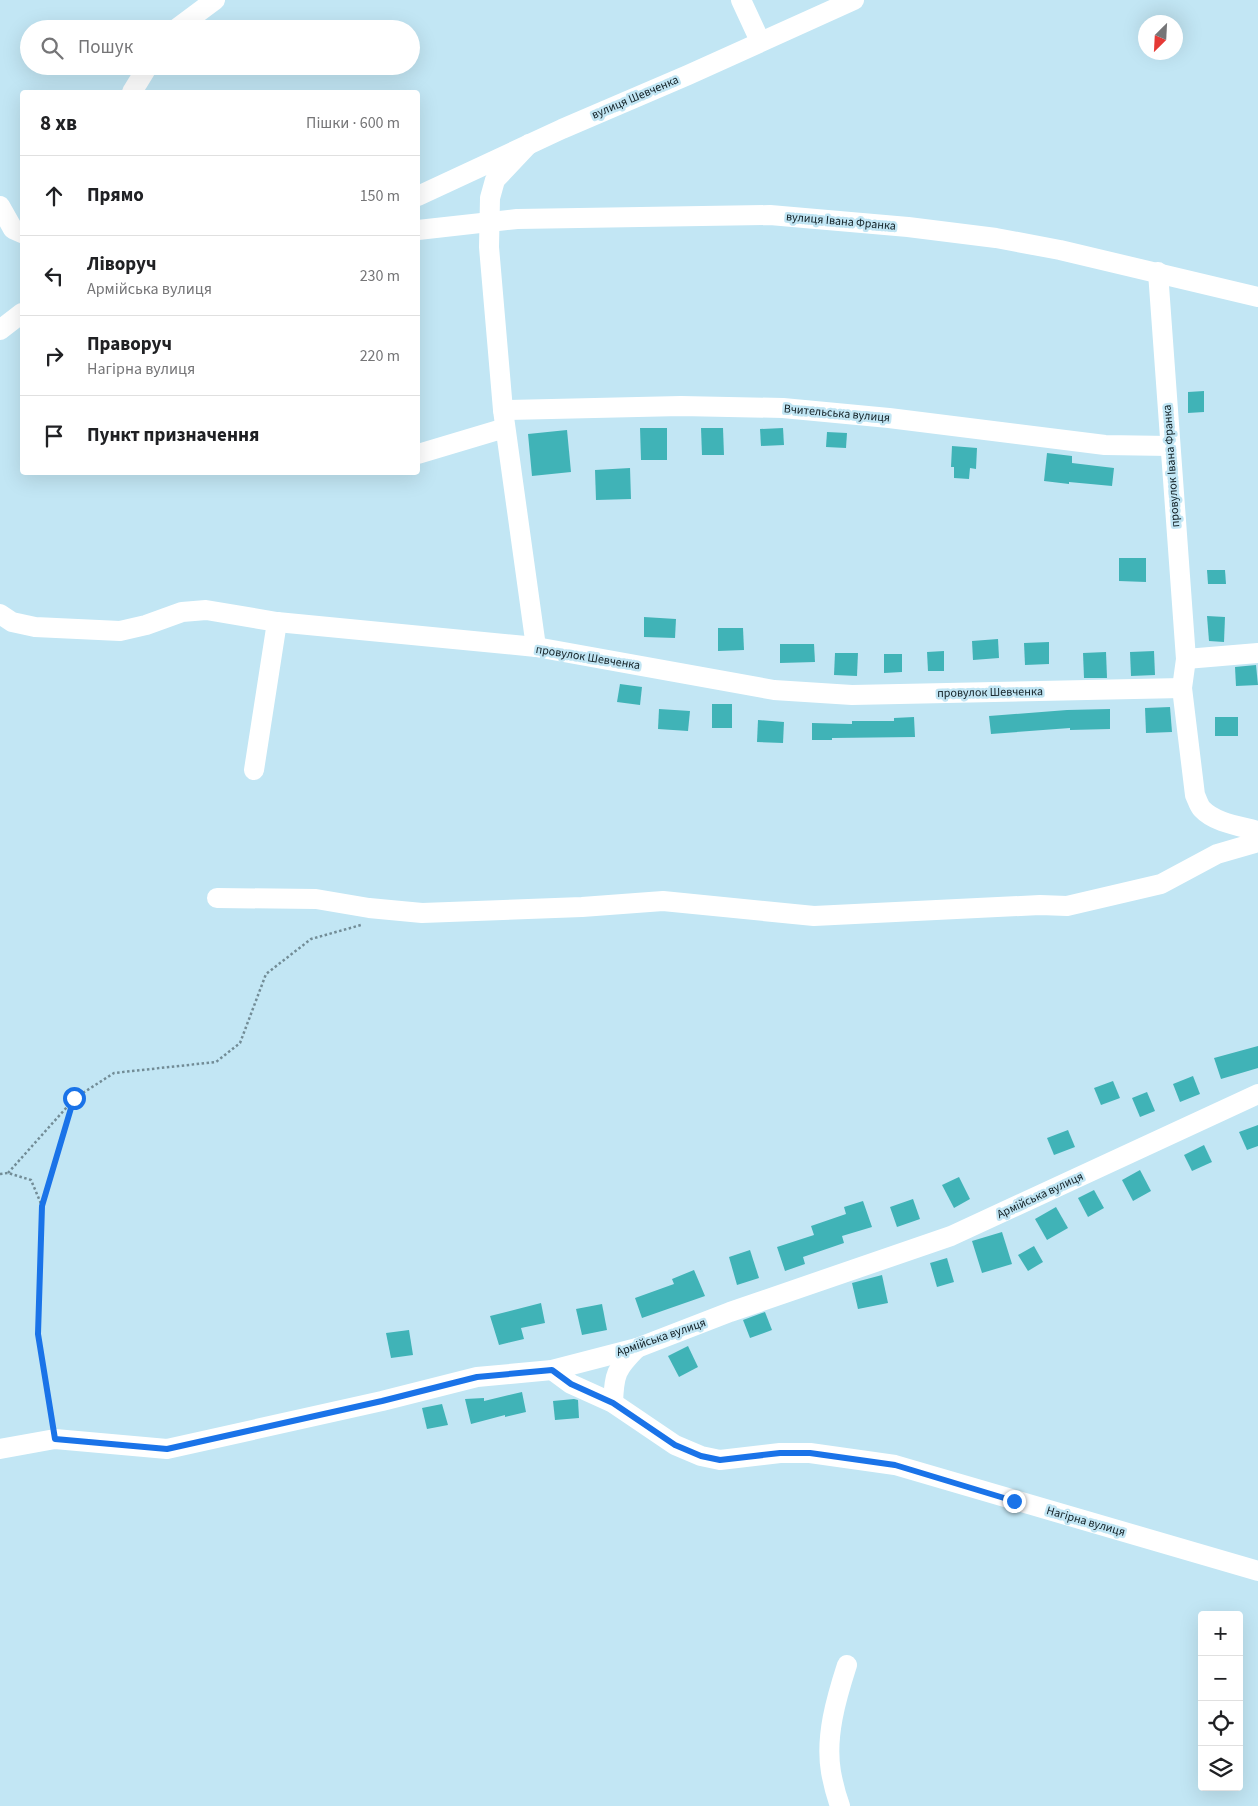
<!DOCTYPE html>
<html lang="uk">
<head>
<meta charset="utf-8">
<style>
  :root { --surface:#fff; --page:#f6f6f6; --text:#202124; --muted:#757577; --line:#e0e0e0 }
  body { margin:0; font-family:"Source Sans 3",sans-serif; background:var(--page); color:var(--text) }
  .controls { position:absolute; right:15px; bottom:15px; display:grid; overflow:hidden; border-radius:5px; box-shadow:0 5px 20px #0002 }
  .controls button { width:45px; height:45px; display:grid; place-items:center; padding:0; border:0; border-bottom:1px solid var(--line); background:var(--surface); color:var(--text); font:25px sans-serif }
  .compass { position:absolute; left:1138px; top:15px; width:45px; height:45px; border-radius:50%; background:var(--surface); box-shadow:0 5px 20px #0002; rotate:204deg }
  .stop { position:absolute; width:15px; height:15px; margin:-11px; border:4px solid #1a73e8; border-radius:50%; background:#fff }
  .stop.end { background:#1a73e8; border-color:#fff; box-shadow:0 1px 5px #0008 }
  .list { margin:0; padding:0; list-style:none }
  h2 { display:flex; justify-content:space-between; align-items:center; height:65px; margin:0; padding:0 20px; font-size:21px }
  h2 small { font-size:16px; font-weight:400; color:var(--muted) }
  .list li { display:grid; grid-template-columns:32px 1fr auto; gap:15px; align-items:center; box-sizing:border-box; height:80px; padding:0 20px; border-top:1px solid var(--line) }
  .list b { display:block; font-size:19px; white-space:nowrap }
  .list p { margin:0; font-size:16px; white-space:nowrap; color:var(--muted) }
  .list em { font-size:16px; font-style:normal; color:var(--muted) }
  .icon { flex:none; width:28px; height:28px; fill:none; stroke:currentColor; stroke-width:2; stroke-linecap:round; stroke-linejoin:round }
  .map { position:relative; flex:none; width:1258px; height:1806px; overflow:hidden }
  .search { position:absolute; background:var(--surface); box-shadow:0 5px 20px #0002; left:20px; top:20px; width:400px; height:55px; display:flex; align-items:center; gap:12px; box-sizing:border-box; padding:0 18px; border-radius:28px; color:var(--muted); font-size:19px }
  .panel { position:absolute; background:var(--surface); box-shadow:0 5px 20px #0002; left:20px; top:90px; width:400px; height:385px; border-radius:5px }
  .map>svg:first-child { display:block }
</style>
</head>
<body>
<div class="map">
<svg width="1258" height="1806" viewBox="0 0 1258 1806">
  <rect width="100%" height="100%" fill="#c2e6f4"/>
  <!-- building -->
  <g fill="#40b3b7">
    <polygon points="1204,391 1204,412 1188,413 1188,392"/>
    <polygon points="640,428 667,428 667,460 641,460"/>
    <polygon points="701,428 723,428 724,455 702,455"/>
    <polygon points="783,428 784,445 761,446 760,429"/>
    <polygon points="567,430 571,472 532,476 528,434"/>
    <polygon points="827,432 847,433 846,448 826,447"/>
    <polygon points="952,446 977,448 976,469 970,468 969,479 954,478 954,467 951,467"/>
    <polygon points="1047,453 1072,456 1072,463 1114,468 1112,486 1069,482 1069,484 1044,481"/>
    <polygon points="630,468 631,499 596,500 595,470"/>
    <polygon points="1119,558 1146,558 1146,582 1119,581"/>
    <polygon points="1207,570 1225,570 1226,584 1208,584"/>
    <polygon points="1207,616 1225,617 1224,642 1209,641"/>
    <polygon points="644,617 676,619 675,638 644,637"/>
    <polygon points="718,628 743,628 744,650 718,651"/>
    <polygon points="998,639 999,658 973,660 972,641"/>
    <polygon points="1049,642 1049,664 1025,665 1024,643"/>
    <polygon points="780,644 814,644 815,662 780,663"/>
    <polygon points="944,651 944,671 928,671 927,652"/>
    <polygon points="1154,651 1155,675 1131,676 1130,652"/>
    <polygon points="1106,652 1107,678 1084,678 1083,653"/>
    <polygon points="835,653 858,653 857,676 834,675"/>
    <polygon points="884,654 902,654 902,672 884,673"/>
    <polygon points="1256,665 1258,685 1236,686 1235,667"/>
    <polygon points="620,684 642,687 640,705 617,702"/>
    <rect x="712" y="704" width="20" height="24"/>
    <polygon points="1170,707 1172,732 1146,733 1145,708"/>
    <polygon points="659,709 690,711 688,731 658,729"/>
    <polygon points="1110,709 1110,729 1070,730 1070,728 991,734 989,716 1067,710"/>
    <polygon points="914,717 915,737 832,738 832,740 812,740 812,723 852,724 852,721 894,721 894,718"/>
    <rect x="1215" y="717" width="23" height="19"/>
    <polygon points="758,720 784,722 783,743 757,742"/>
    <polygon points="1258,1046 1258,1068 1221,1079 1214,1058"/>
    <polygon points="1193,1076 1200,1094 1180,1102 1173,1084"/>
    <polygon points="1113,1081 1120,1098 1101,1105 1094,1088"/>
    <polygon points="1147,1092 1155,1111 1140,1117 1132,1098"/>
    <polygon points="1258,1125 1258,1146 1247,1150 1239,1132"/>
    <polygon points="1068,1130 1075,1147 1054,1155 1047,1138"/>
    <polygon points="1204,1145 1212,1162 1192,1171 1184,1155"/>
    <polygon points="1140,1170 1151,1191 1133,1201 1122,1180"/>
    <polygon points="959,1177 970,1199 954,1208 942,1185"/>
    <polygon points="1094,1190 1104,1208 1088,1217 1078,1198"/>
    <polygon points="913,1199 920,1219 897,1227 890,1207"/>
    <polygon points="863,1201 872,1227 842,1236 844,1243 803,1257 805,1264 785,1271 777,1247 814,1235 811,1226 846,1214 844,1207"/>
    <polygon points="1056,1207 1068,1228 1047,1240 1035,1219"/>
    <polygon points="1002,1232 1012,1264 982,1273 972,1241"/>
    <polygon points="1034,1246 1043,1262 1028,1271 1018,1255"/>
    <polygon points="750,1250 759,1278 737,1285 729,1257"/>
    <polygon points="947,1258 954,1282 937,1287 930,1263"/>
    <polygon points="694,1270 705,1296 642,1318 635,1298 674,1284 672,1279"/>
    <polygon points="882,1275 888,1303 858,1309 852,1283"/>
    <polygon points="541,1303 545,1323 521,1328 524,1339 499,1345 490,1316"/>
    <polygon points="602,1304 607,1330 582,1335 576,1309"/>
    <polygon points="765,1312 772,1330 750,1338 743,1320"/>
    <polygon points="409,1330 413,1355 391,1358 386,1333"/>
    <polygon points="688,1346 698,1367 679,1377 668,1356"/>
    <polygon points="522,1392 526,1412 505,1417 505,1415 471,1424 465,1399 484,1398 484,1401"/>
    <polygon points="574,1399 578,1400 579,1418 555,1420 553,1401"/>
    <polygon points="442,1404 448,1425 427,1429 422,1408"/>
  </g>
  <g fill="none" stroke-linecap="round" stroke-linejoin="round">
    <!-- path -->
    <g stroke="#728c96" stroke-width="2.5" stroke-dasharray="2.5 2.5" stroke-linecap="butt">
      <polyline points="8,1173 75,1098 114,1073 216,1062 240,1043 266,974 311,939 361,925"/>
      <polyline points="0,1174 8,1173 31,1180 42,1206 38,1334 52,1423"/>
      <polyline points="43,1204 74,1099"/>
    </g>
    <!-- minor -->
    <g stroke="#fff" stroke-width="20">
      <polyline points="741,0 760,41"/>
      <polyline points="176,29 215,0"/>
      <polyline points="132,92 148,66"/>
      <polyline points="529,144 495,180 490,198 489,247 503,410 536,647"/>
      <polyline points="418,196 562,129 688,75 854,0"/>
      <polyline points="0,206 13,229 22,233"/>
      <polyline points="418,230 517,219 770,215 908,227 996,238 1060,250 1258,297"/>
      <path d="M1158 272 1186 659 1182 688 1195 795C1197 799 1199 806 1202 809 1215 823 1240 826 1258 831"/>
      <polyline points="0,330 22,313"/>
      <polyline points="503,410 681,406 783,408 889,418 1105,445 1169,446"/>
      <polyline points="418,454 505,428"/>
      <polyline points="0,614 12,622 35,627 120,631 146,625 182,612 206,610 277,622 536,647 774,690 852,695 1182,688"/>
      <polyline points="1186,659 1258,653"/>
      <polyline points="254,770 277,622"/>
      <polyline points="217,898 316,899 369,908 422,913 582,907 663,901 814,916 1040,905 1067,906 1161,884 1217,854 1258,842"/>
      <polyline points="552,1370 571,1384 613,1403 675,1445 701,1456 720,1460 780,1453 810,1453 895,1465 1258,1571"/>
      <path d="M613 1403C614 1374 616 1369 637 1348"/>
      <polyline points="0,1449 55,1439 167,1449 382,1401 477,1377 552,1370 637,1348 730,1312 951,1236 1258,1094"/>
      <path d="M840 1806C836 1795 833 1783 831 1772 825 1737 836 1699 847 1665"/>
    </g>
  </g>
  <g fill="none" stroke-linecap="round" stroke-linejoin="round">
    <!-- route -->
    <polyline stroke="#1a73e8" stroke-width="6" points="74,1098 42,1206 38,1334 55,1439 167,1449 382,1401 477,1377 552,1370 571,1384 613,1403 675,1445 701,1456 720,1460 780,1453 810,1453 895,1465 1014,1501"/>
  </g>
  <g text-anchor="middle" stroke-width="5" stroke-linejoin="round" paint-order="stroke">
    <!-- street labels -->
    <g font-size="12" fill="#111f24" stroke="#c2e6f4">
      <text transform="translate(635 97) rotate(-23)" y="4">вулиця Шевченка</text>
      <text transform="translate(841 221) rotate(5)" y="4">вулиця Івана Франка</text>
      <text transform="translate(837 413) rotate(5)" y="4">Вчительська вулиця</text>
      <text transform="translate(1171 466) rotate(-94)" y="4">провулок Івана Франка</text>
      <text transform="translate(588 657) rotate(9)" y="4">провулок Шевченка</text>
      <text transform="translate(990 692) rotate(-1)" y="4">провулок Шевченка</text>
      <text transform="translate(1040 1195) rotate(-25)" y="4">Армійська вулиця</text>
      <text transform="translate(661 1337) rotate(-19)" y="4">Армійська вулиця</text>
      <text transform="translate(1086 1521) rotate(16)" y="4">Нагірна вулиця</text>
    </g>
  </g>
</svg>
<div class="controls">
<button>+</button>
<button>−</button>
<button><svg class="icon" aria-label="locate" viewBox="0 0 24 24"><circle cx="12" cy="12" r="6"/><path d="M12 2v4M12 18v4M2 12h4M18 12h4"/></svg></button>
<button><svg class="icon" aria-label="layers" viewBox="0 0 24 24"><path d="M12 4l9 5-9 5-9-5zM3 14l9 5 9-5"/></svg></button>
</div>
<svg class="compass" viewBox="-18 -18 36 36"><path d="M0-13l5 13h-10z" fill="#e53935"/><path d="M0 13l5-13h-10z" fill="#757577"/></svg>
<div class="stop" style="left:74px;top:1098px"></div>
<div class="stop end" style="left:1014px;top:1501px"></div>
<div class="search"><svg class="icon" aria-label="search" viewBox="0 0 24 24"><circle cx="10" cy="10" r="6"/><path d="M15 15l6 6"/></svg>Пошук</div>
<section class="panel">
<h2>8 хв<small>Пішки · 600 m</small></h2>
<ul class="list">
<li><svg class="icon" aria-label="ahead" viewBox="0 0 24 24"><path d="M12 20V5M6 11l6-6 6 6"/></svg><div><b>Прямо</b></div><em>150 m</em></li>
<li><svg class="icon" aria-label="left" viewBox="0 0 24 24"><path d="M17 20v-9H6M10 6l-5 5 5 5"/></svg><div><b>Ліворуч</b><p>Армійська вулиця</p></div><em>230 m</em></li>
<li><svg class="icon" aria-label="right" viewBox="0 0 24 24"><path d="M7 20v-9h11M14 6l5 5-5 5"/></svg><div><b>Праворуч</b><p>Нагірна вулиця</p></div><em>220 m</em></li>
<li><svg class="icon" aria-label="arrive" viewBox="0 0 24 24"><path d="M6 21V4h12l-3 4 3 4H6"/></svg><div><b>Пункт призначення</b></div></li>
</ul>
</section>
</div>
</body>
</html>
